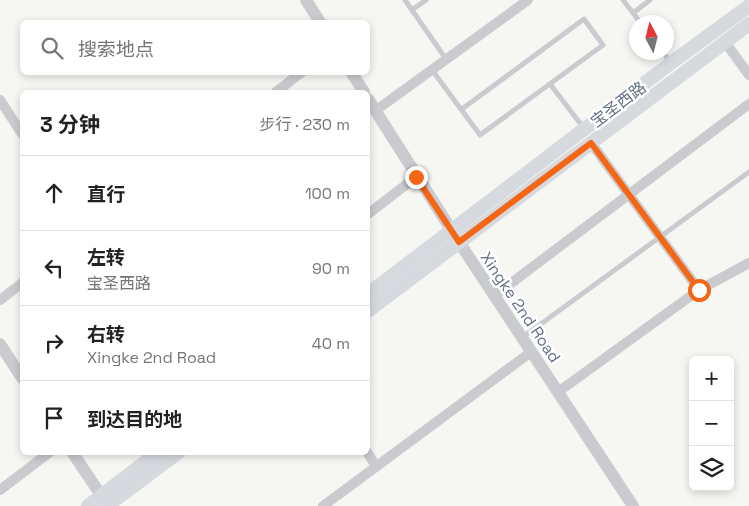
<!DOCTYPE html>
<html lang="zh">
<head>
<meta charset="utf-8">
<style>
  :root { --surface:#fff; --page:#f2f2f2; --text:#222; --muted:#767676; --line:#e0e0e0 }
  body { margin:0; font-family:"Space Grotesk","Noto Sans SC",sans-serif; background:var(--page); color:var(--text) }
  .controls { position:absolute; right:15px; bottom:15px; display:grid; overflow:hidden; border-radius:8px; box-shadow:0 2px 8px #0003 }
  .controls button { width:45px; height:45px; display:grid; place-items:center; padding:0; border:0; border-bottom:1px solid var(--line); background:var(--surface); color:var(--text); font:25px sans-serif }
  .compass { position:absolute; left:629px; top:15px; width:45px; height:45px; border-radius:50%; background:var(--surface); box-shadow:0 2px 8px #0003; rotate:353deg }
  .stop { position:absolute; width:15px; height:15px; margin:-11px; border:4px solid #f46716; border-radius:50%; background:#fff }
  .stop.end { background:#f46716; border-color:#fff; box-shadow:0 1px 5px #0008 }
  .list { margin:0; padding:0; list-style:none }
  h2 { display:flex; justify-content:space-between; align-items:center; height:65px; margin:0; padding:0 20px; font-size:21px }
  h2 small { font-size:16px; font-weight:400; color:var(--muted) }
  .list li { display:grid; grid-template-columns:32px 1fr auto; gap:15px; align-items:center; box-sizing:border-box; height:75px; padding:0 20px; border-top:1px solid var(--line) }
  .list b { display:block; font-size:19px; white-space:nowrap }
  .list p { margin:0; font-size:16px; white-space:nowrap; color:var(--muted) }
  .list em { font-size:16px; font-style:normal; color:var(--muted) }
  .icon { flex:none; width:28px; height:28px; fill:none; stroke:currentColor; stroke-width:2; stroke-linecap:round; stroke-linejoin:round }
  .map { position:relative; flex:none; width:749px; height:506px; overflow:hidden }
  .search { position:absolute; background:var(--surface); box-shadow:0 2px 8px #0003; left:20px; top:20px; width:350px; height:55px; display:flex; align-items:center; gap:12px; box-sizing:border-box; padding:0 18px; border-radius:8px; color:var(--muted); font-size:19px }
  .panel { position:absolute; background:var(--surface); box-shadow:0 2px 8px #0003; left:20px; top:90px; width:350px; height:365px; border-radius:8px }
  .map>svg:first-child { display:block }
</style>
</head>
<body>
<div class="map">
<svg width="749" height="506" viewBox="0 0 749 506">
  <rect width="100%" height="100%" fill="#f6f7f3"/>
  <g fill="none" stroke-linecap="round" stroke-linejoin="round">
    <!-- service -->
    <g stroke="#c9cbcf" stroke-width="5">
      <polyline points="405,0 446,59"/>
      <polyline points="623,0 640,22"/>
      <polyline points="412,10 426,0"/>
      <polyline points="633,13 650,0"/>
      <polyline points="663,52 670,62"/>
      <polyline points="432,70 480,135 603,45 584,19 462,109"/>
      <polyline points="550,84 583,127"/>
      <polyline points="523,337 749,172"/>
    </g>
    <!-- minor -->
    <g stroke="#c9cbcf" stroke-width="10">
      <polyline points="725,42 749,75"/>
      <polyline points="276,92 302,72"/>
      <polyline points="0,100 22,134"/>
      <polyline points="375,111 528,0"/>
      <polyline points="591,143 699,290"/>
      <polyline points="368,214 416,177"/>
      <polyline points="494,296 749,104"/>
      <polyline points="0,300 22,283"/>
      <polyline points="558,392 699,290 749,263"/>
      <polyline points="367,452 376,466"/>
      <polyline points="0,490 50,452"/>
      <polyline points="323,506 531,352"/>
    </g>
    <!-- tertiary -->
    <g stroke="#c9cbcf" stroke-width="12">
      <polyline points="306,0 320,22"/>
      <polyline points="351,72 364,92"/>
      <polyline points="368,99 459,242 633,506"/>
      <polyline points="0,344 22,378"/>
      <polyline points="72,452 107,504"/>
    </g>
    <!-- secondary -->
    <g stroke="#d6dadf" stroke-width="14">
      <polyline points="368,294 671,63 749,6"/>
      <polyline points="368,311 749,24"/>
      <polyline points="88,506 158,452"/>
      <polyline points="107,506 179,452"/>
    </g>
  </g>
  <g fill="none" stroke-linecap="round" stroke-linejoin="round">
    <!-- route -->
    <polyline stroke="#f46716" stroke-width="6" points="416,177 459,242 591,143 699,290"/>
  </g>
  <g text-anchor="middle" stroke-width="5" stroke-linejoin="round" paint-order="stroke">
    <!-- street labels -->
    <g font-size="16" fill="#637287" stroke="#fff">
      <text transform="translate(618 104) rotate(-37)" y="6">宝圣西路</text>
      <text transform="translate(521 307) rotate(56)" y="6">Xingke 2nd Road</text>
    </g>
  </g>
</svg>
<div class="controls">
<button>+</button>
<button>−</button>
<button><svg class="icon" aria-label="layers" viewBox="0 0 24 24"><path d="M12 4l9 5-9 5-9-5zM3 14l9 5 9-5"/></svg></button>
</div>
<svg class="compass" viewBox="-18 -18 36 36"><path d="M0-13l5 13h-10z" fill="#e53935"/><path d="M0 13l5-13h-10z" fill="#767676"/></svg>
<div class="stop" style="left:699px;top:290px"></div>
<div class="stop end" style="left:416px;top:177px"></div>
<div class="search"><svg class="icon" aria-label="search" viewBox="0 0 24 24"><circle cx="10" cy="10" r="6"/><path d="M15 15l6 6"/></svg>搜索地点</div>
<section class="panel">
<h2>3 分钟<small>步行 · 230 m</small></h2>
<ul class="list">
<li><svg class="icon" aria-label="ahead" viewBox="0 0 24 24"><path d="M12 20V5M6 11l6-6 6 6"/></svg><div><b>直行</b></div><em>100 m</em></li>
<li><svg class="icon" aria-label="left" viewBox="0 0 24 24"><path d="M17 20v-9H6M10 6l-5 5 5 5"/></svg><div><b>左转</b><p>宝圣西路</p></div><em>90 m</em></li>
<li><svg class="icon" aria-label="right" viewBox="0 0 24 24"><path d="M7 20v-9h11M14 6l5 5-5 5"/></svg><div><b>右转</b><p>Xingke 2nd Road</p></div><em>40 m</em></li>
<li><svg class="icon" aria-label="arrive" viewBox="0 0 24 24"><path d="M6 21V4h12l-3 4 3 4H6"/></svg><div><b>到达目的地</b></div></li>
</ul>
</section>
</div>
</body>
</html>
